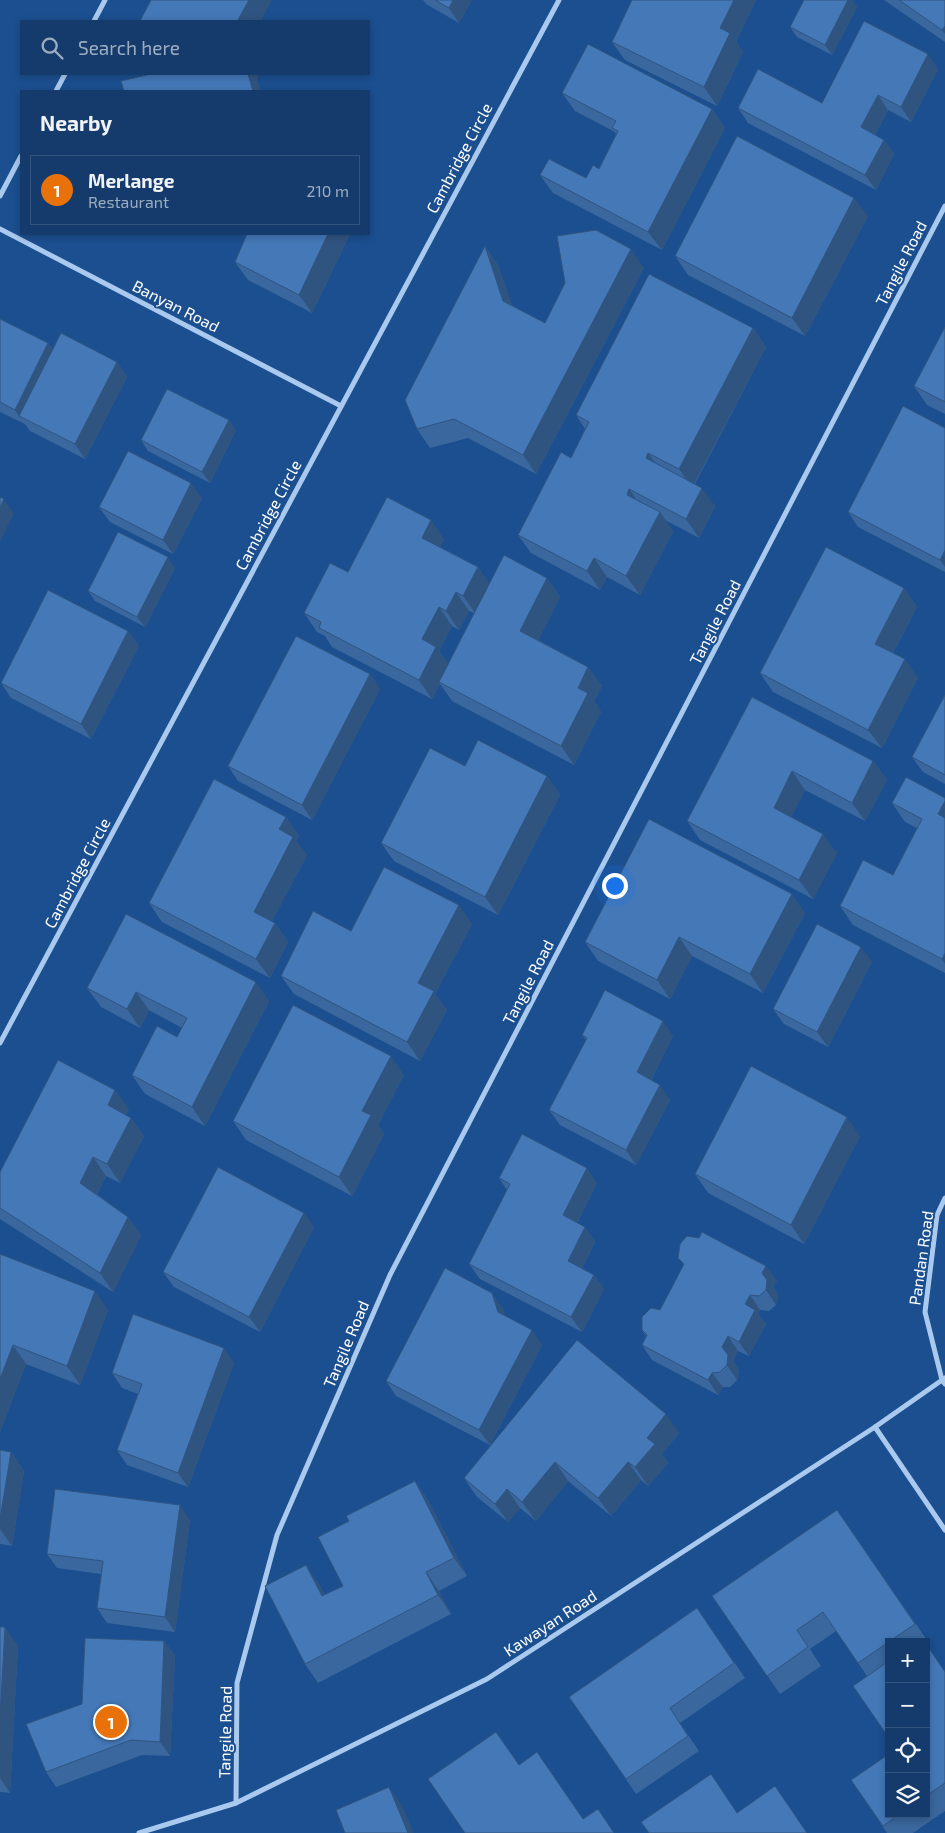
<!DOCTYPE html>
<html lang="en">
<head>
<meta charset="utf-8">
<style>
  :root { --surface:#143b6b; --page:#1d4271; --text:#f1f3f6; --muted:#9dadc1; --line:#33557e; --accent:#e797bd }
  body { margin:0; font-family:"Exo 2",sans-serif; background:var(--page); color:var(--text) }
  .controls { position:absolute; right:15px; bottom:15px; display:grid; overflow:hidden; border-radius:0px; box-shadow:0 2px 8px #0003 }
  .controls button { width:45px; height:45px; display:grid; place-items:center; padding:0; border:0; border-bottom:1px solid var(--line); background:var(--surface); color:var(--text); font:25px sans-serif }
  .you { position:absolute; left:614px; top:885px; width:18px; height:18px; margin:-12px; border:4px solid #fff; border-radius:50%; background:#1a73e8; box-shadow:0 0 0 8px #1a73e833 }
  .badge { display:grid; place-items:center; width:32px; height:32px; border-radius:50%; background:var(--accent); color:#fff; font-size:16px; font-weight:700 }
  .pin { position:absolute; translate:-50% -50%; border:2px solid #fff; box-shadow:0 1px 5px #0006 }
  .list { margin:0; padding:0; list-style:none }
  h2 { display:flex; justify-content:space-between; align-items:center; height:65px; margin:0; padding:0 20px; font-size:21px }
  h2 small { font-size:16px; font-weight:400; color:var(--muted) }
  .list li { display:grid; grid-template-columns:32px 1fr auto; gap:15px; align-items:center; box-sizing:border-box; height:70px; margin:0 10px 10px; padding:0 10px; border:1px solid var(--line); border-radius:0px }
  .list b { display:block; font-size:19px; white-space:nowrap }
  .list p { margin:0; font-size:16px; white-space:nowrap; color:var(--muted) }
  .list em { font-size:16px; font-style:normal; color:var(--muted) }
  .icon { flex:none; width:28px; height:28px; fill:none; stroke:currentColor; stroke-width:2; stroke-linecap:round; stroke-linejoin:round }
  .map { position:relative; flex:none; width:945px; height:1833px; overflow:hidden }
  .search { position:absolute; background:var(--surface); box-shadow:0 2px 8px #0003; left:20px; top:20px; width:350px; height:55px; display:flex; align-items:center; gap:12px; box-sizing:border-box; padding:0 18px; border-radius:0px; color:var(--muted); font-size:19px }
  .panel { position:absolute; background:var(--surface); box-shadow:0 2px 8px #0003; left:20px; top:90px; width:350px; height:145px; border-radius:0px }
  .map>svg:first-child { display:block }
</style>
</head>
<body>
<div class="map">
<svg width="945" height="1833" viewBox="0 0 945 1833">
  <rect width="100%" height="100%" fill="#1b4f8f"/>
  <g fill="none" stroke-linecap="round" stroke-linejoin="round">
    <!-- minor -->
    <g stroke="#a9c9ee" stroke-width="5">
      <polyline points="94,21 105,0"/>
      <polyline points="56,91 65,74"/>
      <polyline points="0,196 21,156"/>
      <polyline points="0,229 341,406"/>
      <polyline points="0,1043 559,0"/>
      <polyline points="945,1198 937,1215 925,1312 942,1380 945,1384"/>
      <polyline points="875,1427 945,1530"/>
      <polyline points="236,1803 237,1683 277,1535 390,1275 945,206"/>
      <polyline points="139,1833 236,1803 487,1679 875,1427 945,1378"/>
    </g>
  </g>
  <!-- wall -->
  <g fill="#3a679d" fill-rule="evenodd">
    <polygon points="423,0 472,0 459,23 426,4"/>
    <polygon points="632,0 756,0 736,42 743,52 717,106 625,60 612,42"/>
    <polygon points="884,0 945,0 945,42"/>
    <polygon points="857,7 832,55 797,37 790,27"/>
    <polygon points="938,69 911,122 888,110 875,135 884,140 894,154 876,190 748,123 738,108 822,103"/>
    <polygon points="562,93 712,109 725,128 662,250 553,193 540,175 586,178 599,169 616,135 615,132 575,111"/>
    <polygon points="868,216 805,336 688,275 675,256"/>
    <polygon points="247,234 350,234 312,313 248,280 235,262"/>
    <polygon points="485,246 498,265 512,306 545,323 644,268 536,474 468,438 430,448 417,429"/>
    <polygon points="0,319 48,343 53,350 117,362 127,377 85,459 30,431 25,424 0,412"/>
    <polygon points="945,327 945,414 927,405 914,386"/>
    <polygon points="753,328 766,347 695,484 715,506 699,538 665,520 673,531 640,595 607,577 600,590 531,553 518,535 571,458 585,429 576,415"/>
    <polygon points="945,428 945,572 858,527 848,512"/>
    <polygon points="236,430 210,483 148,451 141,440"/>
    <polygon points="202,498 173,554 110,522 99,507"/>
    <path d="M444 539 440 547 478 567 489 584 547 578 560 597 538 640 588 667 602 686 594 701 601 712 574 765 452 701 440 684 432 699 332 647 325 636 317 632 304 613 348 572ZM469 611 474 613 448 664 439 651 452 626 459 630Z"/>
    <polygon points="175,568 145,627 95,601 88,591"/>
    <polygon points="904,588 917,607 893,653 918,678 882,748 773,692 760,673"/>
    <polygon points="128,631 139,646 91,739 11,698 1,683"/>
    <polygon points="370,674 380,689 312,820 238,781 228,766"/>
    <polygon points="945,695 945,784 923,772 912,757"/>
    <polygon points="752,697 873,761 887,780 865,821 805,790 791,817 837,853 813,899 700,840 687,821"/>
    <polygon points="547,776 560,795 498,915 394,861 381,843"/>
    <polygon points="945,798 945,973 853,925 840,906 893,875 917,828 905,822 892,803"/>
    <polygon points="286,817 299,836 296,841 307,855 272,921 275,923 288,942 270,978 162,922 149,903"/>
    <polygon points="805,913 763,993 692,956 670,999 598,961 585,942"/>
    <polygon points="472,924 435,994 447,1010 420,1061 294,994 281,976 351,931"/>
    <polygon points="872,962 828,1047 784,1024 773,1009"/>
    <polygon points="87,988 269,1001 205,1126 145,1094 132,1075 177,1037 182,1028 149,1010 140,1028 101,1007"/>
    <polygon points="582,1035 673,1036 651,1080 670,1100 636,1165 560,1125 549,1110 586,1040"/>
    <polygon points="404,1075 378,1125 384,1134 352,1196 246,1140 233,1121"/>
    <polygon points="129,1109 126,1115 131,1118 144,1136 120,1183 106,1176 97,1194 128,1217 141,1235 113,1292 0,1219 0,1172"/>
    <polygon points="860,1136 804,1244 708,1193 695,1174"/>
    <polygon points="499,1178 597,1183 577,1223 585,1227 595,1242 582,1268 594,1275 604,1289 582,1332 480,1279 469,1264 507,1190"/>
    <polygon points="314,1227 260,1332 174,1287 163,1272"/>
    <polygon points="0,1254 108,1310 80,1385 26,1364 0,1432"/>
    <polygon points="678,1258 777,1280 773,1287 778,1295 776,1305 769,1311 760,1310 758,1314 766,1324 749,1356 738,1351 733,1361 739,1370 737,1380 730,1387 723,1387 718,1395 652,1360 642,1345 646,1336 642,1330 660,1310 684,1265"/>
    <polygon points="502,1307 505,1316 542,1345 490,1445 396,1396 386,1381"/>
    <polygon points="234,1363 188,1487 127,1465 117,1450 138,1394 122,1388 112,1373"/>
    <polygon points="679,1433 662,1454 668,1463 648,1486 641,1480 611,1516 568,1481 536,1521 520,1508 508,1522 477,1497 464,1478"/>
    <polygon points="0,1450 11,1452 24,1471 12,1546 0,1544"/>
    <polygon points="415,1481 428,1500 467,1576 439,1591 451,1614 318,1683 305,1664 319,1584 325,1595 343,1586 349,1521"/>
    <polygon points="837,1510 929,1643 926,1644 945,1671 945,1811 913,1833 887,1833 851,1780 889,1814 926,1814 926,1642 889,1642 889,1738 867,1676 836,1631 810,1649 821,1666 780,1694 712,1596"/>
    <polygon points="190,1520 175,1632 107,1623 97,1608 101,1574 57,1568 47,1554"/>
    <polygon points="697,1608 745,1678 680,1723 699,1751 636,1794 569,1697"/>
    <polygon points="0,1627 18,1646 10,1793 0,1792"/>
    <polygon points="164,1641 175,1656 170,1756 142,1755 56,1787 46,1772"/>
  </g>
  <!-- shaded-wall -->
  <g fill="#305480">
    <polygon points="249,0 272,0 261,21 240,21 238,20"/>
    <polygon points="453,0 472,0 459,23 449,8"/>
    <polygon points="734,0 756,0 736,42 743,52 717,106 704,87 720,28"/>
    <polygon points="848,0 852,0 857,7 832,55 825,45"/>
    <polygon points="945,26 945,34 942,30"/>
    <polygon points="928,54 938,69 911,122 901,107"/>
    <polygon points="248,74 260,74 257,79 261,91 253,91"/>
    <polygon points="878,95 888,110 871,142 861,127"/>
    <polygon points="712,109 725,128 662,250 648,232"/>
    <polygon points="884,140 894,154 876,190 865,175"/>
    <polygon points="854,198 868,216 805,336 792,318"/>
    <polygon points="328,234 350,234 312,313 299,295"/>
    <polygon points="485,246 498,265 517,320 503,301"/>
    <polygon points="631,249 644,268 536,474 523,455"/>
    <polygon points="753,328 766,347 692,488 679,469"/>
    <polygon points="48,343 59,358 19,416 25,425 15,410"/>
    <polygon points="117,362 127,377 85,459 75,444"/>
    <polygon points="229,420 236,430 210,483 202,472"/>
    <polygon points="648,453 662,472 646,458"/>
    <polygon points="191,483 202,498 173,554 163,540"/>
    <polygon points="702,488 715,506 699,538 686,519"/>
    <polygon points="629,489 642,508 627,495"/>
    <polygon points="4,499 14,514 0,541 0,507"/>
    <polygon points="660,512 673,531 640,595 626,576"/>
    <polygon points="431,520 444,539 435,557 422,538"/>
    <polygon points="945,550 945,567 940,560"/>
    <polygon points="168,557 175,568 145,627 137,617"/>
    <polygon points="594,558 607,577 600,590 587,571"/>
    <polygon points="478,567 491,586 476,614 463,596"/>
    <polygon points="547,578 560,597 533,650 520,631"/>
    <polygon points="904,588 917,607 888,662 875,644"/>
    <polygon points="456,592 469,611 459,630 446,611"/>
    <polygon points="439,607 452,626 439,651 450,665 439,682 440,684 432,699 419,680 422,639"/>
    <polygon points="128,631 139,646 91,739 81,724"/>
    <polygon points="905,659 918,678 882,748 868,730"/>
    <polygon points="588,667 602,686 594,701 601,712 574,765 561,746 578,688"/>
    <polygon points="370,674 380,689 312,820 302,805"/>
    <polygon points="873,761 887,780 865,821 852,803"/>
    <polygon points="792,771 805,790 787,826 774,808"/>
    <polygon points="547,776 560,795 498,915 485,897"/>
    <polygon points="945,801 945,824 938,814"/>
    <polygon points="286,817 299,836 296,841 307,855 267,931 254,912 279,829"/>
    <polygon points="823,834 837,853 813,899 799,880"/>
    <polygon points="792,894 805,913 763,993 750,974"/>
    <polygon points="459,905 472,924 435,994 447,1010 420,1061 407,1042 418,983"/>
    <polygon points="275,923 288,942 270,978 256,959"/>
    <polygon points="679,937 692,956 670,999 657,980"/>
    <polygon points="861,947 872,962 828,1047 817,1032"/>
    <polygon points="945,953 945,964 942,959"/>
    <polygon points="256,982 269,1001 205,1126 192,1107"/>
    <polygon points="136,992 149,1010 140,1028 127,1009"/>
    <polygon points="663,1021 673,1036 647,1087 637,1072"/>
    <polygon points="391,1056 404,1075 378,1125 384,1134 352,1196 339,1177 362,1111"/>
    <polygon points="660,1085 670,1100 636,1165 626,1150"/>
    <polygon points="115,1090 129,1109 121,1124 108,1105"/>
    <polygon points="847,1117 860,1136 804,1244 791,1225"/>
    <polygon points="131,1118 144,1136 120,1183 107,1164"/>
    <polygon points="93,1157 106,1176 93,1201 80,1183"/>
    <polygon points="587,1168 597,1183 573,1230 563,1215"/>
    <polygon points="304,1213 314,1227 260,1332 249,1317"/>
    <polygon points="128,1217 141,1235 113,1292 100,1273"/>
    <polygon points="585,1227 595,1242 578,1276 568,1261"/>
    <polygon points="766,1266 777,1280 773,1287 778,1295 776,1305 766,1290 762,1273"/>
    <polygon points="594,1275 604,1289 582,1332 571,1317"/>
    <polygon points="95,1291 108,1310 80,1385 67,1366"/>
    <polygon points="492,1293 502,1307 508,1327 498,1312"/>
    <polygon points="750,1295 760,1310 758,1314 766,1324 749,1356 739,1342 745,1304"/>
    <polygon points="532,1330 542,1345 490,1445 479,1430"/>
    <polygon points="728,1336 738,1351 733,1361 739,1370 737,1380 727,1365 722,1347"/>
    <polygon points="13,1345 26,1364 0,1432 0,1379"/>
    <polygon points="224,1348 234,1363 188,1487 178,1473"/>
    <polygon points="712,1373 723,1387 718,1395 708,1380"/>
    <polygon points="666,1414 679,1433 662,1454 668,1463 648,1486 635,1467 647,1438"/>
    <polygon points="11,1452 24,1471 12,1546 0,1529 0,1519"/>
    <polygon points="555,1462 568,1481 536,1521 522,1502"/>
    <polygon points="628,1462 641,1480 611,1516 598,1498"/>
    <polygon points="415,1481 428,1500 467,1576 454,1558"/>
    <polygon points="507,1489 520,1508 508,1522 495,1504"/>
    <polygon points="180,1505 190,1520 175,1632 165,1617"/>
    <polygon points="306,1565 319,1584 336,1615 322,1596"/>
    <polygon points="426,1572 439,1591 451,1614 438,1595"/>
    <polygon points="5,1627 18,1646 10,1793 0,1778 0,1719"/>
    <polygon points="164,1641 175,1656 170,1756 160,1742"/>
    <polygon points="389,1787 402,1806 414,1833 408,1833"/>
  </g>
  <!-- building -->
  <g fill="#4478b7" stroke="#305480">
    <polygon points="151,0 249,0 238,20 241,21 140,21"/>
    <polygon points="435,0 453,0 449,8"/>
    <polygon points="632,0 734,0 720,28 730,33 704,87 612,42"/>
    <polygon points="804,0 848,0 825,45 790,27"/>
    <polygon points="899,0 945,0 945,26 942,30"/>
    <polygon points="864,21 928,54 901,107 878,95 861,127 884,140 865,175 738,108 758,69 822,103"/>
    <polygon points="588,44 712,109 648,232 540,175 549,159 586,178 593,165 599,169 618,131 612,128 616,121 562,93"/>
    <polygon points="151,74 248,74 253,91 124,91 121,81"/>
    <polygon points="737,136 854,198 792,318 675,256"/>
    <polygon points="596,230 631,249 523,455 454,419 417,429 405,400 485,246 503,301 545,323 565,283 557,236"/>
    <polygon points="247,234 328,234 299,295 235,262"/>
    <polygon points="649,274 753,328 679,469 648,453 646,458 702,488 686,519 629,489 627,495 660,512 626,576 594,558 587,571 518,535 561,452 571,458 589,422 576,415"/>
    <polygon points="0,319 48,343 15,410 0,402"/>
    <polygon points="945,327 945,402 914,386"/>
    <polygon points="61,333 117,362 75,444 19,416"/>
    <polygon points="167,389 229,420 202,472 141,440"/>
    <polygon points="903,406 945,428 945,550 940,560 848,512"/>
    <polygon points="128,451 191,483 163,540 99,507"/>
    <polygon points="0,497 4,499 0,507"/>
    <polygon points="387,497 431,520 422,538 478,567 463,596 456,592 446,611 439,607 422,639 436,647 419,680 319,628 321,622 304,613 330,563 348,572"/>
    <polygon points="118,532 168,557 137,617 88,591"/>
    <polygon points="826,547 904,588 875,644 905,659 868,730 760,673"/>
    <polygon points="504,555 547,578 520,631 588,667 578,688 588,693 561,746 439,682"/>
    <polygon points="48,590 128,631 81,724 1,683"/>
    <polygon points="296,636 370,674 302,805 228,766"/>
    <polygon points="945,695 945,775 912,757"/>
    <polygon points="752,697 873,761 852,803 792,771 774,808 823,834 799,880 687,821"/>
    <polygon points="478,740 547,776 485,897 381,843 430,748 465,766"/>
    <polygon points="906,777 945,798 945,801 938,814 945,818 945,953 942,959 840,906 863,860 893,875 922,819 892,803"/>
    <polygon points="214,779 286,817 279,829 293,837 254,912 275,923 256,959 149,903"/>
    <polygon points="649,819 792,894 750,974 679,937 657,980 585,942"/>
    <polygon points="384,867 459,905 418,983 434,991 407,1042 281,976 313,911 351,931"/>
    <polygon points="126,914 256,982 192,1107 132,1075 157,1026 177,1037 187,1018 136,992 127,1009 87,988"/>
    <polygon points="817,924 861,947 817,1032 773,1009"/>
    <polygon points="605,990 663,1021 637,1072 660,1085 626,1150 549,1110 587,1038 582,1035"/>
    <polygon points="293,1005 391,1056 362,1111 371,1115 339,1177 233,1121"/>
    <polygon points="58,1060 115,1090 108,1105 131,1118 107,1164 93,1157 80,1183 128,1217 100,1273 0,1208 0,1172"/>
    <polygon points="751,1066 847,1117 791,1225 695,1174"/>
    <polygon points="522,1134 587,1168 563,1215 585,1227 568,1261 594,1275 571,1317 469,1264 510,1184 499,1178"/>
    <polygon points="218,1167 304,1213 249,1317 163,1272"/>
    <polygon points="702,1232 766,1266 762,1273 767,1280 766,1290 759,1296 750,1295 745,1304 755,1310 739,1342 728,1336 722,1347 728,1355 727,1365 720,1372 712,1373 708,1380 642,1345 647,1335 642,1330 642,1317 651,1308 660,1310 684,1264 678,1258 680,1244 687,1236 699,1238"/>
    <polygon points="0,1254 95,1291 67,1366 13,1345 0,1379"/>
    <polygon points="445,1268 492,1293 498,1312 532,1330 479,1430 386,1381"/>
    <polygon points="133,1314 224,1348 178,1473 117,1450 142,1384 112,1373"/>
    <polygon points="577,1340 666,1414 647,1438 655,1444 635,1467 628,1462 598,1498 555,1462 522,1502 507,1489 495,1504 464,1478"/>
    <polygon points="0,1450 11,1452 0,1519"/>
    <polygon points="415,1481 454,1558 426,1572 438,1595 305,1664 265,1586 306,1565 322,1596 343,1586 318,1537 349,1521 346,1516"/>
    <polygon points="55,1489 180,1505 165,1617 97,1608 103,1561 47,1554"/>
    <polygon points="837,1510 915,1624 858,1663 823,1612 797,1630 808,1647 767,1676 712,1596"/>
    <polygon points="697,1608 734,1663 670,1708 688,1736 626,1779 569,1697"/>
    <polygon points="0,1627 5,1627 0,1719"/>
    <polygon points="85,1638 164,1641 160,1742 131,1740 46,1772 26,1724 82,1704"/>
    <polygon points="922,1638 925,1642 916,1642"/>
    <polygon points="926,1644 945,1672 945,1783 926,1796"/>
    <polygon points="889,1661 889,1738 853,1686"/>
    <polygon points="496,1732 519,1765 537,1752 583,1819 598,1809 614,1833 465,1833 428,1779"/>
    <polygon points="889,1754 889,1814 900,1814 883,1826 851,1780"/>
    <polygon points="711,1774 737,1813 775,1786 807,1833 649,1833 641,1822"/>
    <polygon points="389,1787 408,1833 345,1833 336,1810"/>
  </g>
  <g text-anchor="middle" stroke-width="4" stroke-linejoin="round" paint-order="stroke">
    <!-- street labels -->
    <g font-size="16" fill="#fff" stroke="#1b4f8f">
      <text transform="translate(459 158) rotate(-62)" y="6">Cambridge Circle</text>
      <text transform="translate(901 263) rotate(-63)" y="6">Tangile Road</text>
      <text transform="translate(176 306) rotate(27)" y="6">Banyan Road</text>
      <text transform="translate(268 515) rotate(-62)" y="6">Cambridge Circle</text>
      <text transform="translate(715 622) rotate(-63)" y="6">Tangile Road</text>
      <text transform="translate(77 873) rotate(-62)" y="6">Cambridge Circle</text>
      <text transform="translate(528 982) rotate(-63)" y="6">Tangile Road</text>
      <text transform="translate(921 1258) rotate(-82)" y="6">Pandan Road</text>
      <text transform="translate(346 1344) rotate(-67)" y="6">Tangile Road</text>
      <text transform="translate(550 1623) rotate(-33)" y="6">Kawayan Road</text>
      <text transform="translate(225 1732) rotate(-89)" y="6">Tangile Road</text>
    </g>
  </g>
</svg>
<div class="controls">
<button>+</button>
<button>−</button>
<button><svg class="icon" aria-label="locate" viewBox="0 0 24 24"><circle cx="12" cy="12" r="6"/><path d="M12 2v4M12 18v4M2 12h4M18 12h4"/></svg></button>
<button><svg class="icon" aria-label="layers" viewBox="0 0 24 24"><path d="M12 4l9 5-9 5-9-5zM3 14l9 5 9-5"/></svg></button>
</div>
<div class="you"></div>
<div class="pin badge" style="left:111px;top:1722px;background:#e8710a">1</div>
<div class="search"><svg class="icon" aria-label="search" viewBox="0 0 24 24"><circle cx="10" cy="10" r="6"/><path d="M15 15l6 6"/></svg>Search here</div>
<section class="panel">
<h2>Nearby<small></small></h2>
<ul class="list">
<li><span class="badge" style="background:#e8710a">1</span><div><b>Merlange</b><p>Restaurant</p></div><em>210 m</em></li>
</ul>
</section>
</div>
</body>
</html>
